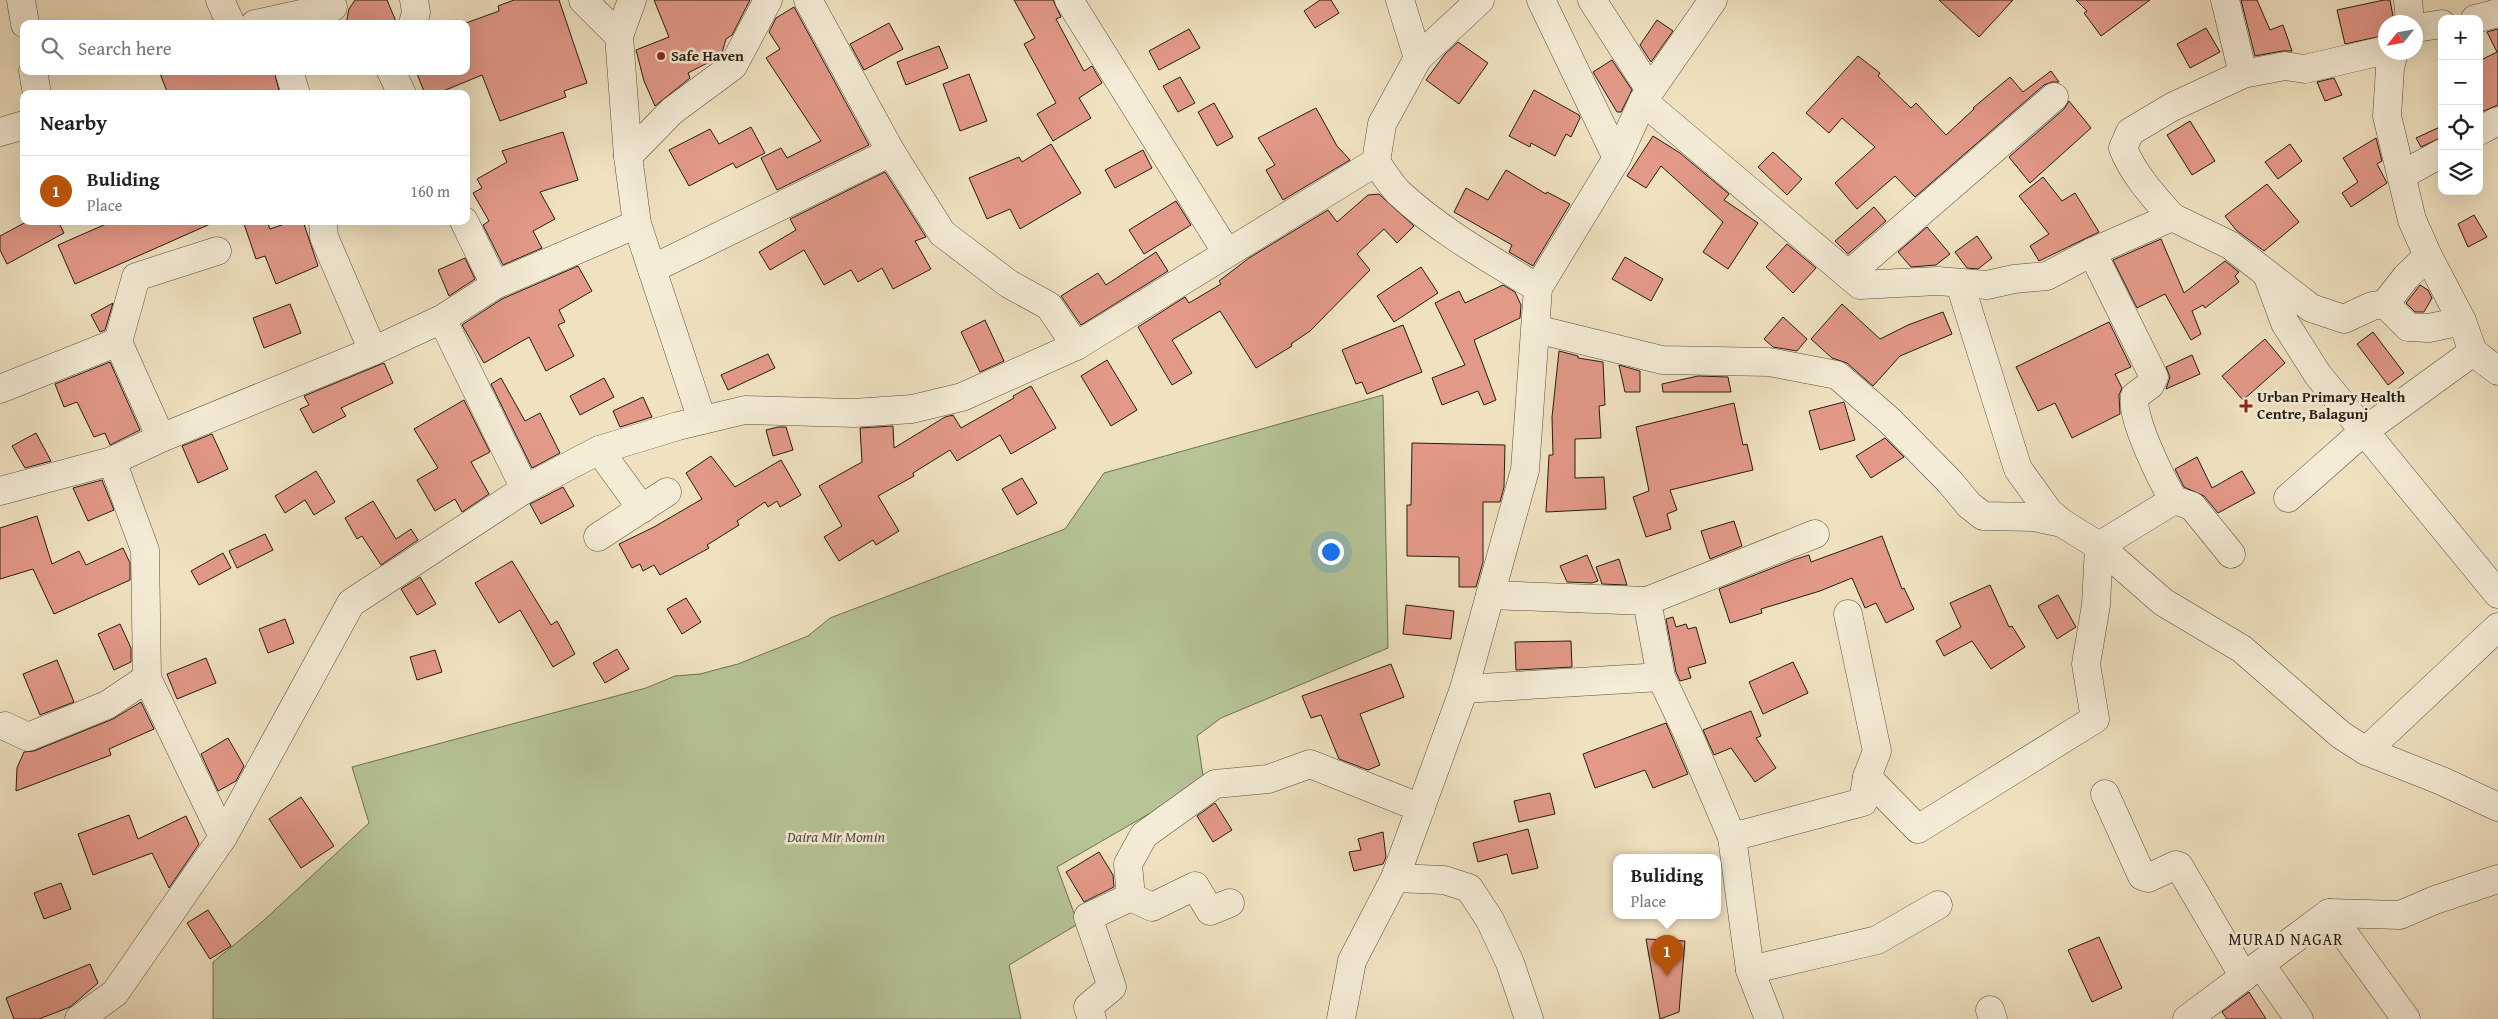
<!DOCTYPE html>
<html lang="en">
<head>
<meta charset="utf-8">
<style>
  :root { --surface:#fff; --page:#f2f2f2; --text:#202124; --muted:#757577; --line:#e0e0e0; --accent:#b45309 }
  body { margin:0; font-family:"Gentium Book Plus",serif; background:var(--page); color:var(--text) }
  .controls { position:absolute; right:15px; top:15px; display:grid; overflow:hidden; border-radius:10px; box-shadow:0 5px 20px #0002 }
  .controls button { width:45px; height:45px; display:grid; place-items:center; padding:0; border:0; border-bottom:1px solid var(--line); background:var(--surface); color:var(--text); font:25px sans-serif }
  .compass { position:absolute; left:2378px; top:15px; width:45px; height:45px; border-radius:50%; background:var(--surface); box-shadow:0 5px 20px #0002; rotate:239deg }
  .you { position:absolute; left:1330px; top:551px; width:18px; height:18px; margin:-12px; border:4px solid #fff; border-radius:50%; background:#1a73e8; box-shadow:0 0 0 8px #1a73e833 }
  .badge { display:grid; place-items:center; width:32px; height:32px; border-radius:50%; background:var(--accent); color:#fff; font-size:16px; font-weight:700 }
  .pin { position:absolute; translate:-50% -41px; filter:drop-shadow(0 1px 2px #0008) }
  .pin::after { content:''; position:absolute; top:26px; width:18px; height:15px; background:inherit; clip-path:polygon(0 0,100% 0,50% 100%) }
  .popup { position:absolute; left:1613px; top:854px; width:108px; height:65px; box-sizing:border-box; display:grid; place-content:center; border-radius:10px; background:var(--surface); filter:drop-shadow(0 1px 4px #0005); font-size:16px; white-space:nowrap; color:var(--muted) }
  .popup b { font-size:19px; color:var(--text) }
  .popup::after { content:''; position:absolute; left:50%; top:100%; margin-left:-10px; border:10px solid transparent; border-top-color:var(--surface) }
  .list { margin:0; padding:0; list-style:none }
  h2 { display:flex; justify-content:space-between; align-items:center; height:65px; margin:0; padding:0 20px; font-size:21px }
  h2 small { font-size:16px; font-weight:400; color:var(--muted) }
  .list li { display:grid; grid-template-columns:32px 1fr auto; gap:15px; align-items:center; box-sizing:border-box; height:70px; padding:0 20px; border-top:1px solid var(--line) }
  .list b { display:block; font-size:19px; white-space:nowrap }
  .list p { margin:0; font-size:16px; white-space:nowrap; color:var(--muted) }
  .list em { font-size:16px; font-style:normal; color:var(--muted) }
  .icon { flex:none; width:28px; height:28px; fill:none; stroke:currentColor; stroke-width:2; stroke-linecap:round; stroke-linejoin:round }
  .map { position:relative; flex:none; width:2498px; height:1019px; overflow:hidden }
  .search { position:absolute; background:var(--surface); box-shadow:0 5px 20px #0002; left:20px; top:20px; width:450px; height:55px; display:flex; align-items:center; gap:12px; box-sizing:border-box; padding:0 18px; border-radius:10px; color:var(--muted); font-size:19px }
  .panel { position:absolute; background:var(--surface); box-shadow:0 5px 20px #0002; left:20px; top:90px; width:450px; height:135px; border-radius:10px }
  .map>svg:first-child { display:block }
</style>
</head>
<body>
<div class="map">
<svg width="2498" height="1019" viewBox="0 0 2498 1019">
  <rect width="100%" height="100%" fill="#f0e2c1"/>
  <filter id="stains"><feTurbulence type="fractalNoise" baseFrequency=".004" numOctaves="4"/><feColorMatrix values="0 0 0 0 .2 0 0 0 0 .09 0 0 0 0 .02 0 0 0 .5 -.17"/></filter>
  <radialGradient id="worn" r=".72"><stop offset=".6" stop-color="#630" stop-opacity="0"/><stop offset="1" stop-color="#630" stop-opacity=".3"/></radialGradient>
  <!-- green -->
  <polygon fill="#b6c496" stroke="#6d7054" points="1383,395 1388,648 1221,718 1197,736 1204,782 1057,867 1078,924 1009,965 1021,1019 213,1019 213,962 262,922 369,823 352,767 646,688 675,676 700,674 738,664 808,636 830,618 1065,529 1104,473"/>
  <!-- building -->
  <g fill="#e39988" stroke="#241c13">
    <polygon points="355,0 387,0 397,24 346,24 349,9"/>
    <polygon points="514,0 559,0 587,83 564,91 566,97 500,121 482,75 436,94 425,94 416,71 466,71 466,23 499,11 498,6"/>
    <polygon points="654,0 750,0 732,35 726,39 721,56 688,73 690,78 655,106 644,81 636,50 669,37"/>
    <polygon points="1014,0 1053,0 1061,17 1056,19 1084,71 1092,66 1102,83 1079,98 1091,118 1053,141 1037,114 1056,103 1024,44 1035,38"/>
    <polygon points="1320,0 1331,0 1339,13 1315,28 1304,11"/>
    <polygon points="1939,0 2013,0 1979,37"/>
    <polygon points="2076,0 2150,0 2101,36 2084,13 2087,11"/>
    <polygon points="2241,0 2257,0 2270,30 2283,25 2292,51 2282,51 2255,56"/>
    <polygon points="2384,0 2390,0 2394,22 2386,22 2386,35 2345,44 2337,10"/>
    <polygon points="794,7 869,145 777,190 761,158 781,148 787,158 821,141 766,58 780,49 769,32 776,18"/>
    <polygon points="1657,20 1673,31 1651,62 1640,45"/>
    <polygon points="889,23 903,49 864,70 850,44"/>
    <polygon points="2206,28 2220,52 2190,68 2177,44"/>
    <polygon points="1189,29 1200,48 1159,70 1149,51"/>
    <polygon points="2498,29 2498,105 2479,113 2479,61 2497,52 2487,32"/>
    <polygon points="1458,42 1488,63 1459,104 1426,80 1445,54"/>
    <polygon points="939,46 948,68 906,85 897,62"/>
    <polygon points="1858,56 1880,73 1878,76 1911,108 1916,103 1946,135 1974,109 1973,108 2010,77 2023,92 2051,71 2059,82 2052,82 2044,85 1915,197 1895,176 1857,209 1835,183 1875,147 1842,118 1829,133 1806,113"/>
    <polygon points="1612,60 1632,90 1621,112 1617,112 1593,72"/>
    <polygon points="159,71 274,71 280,94 168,94"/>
    <polygon points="969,74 987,121 960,131 943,84"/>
    <polygon points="1180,77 1195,103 1178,112 1163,86"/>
    <polygon points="2334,78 2342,95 2325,101 2317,82"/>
    <polygon points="1534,90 1579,115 1580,118 1571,137 1566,134 1555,156 1531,143 1530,147 1509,136"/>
    <polygon points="2069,101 2091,128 2030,183 2009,157 2064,109"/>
    <polygon points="1214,103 1233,137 1217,146 1198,112"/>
    <polygon points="1316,108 1337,146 1350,160 1283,200 1266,170 1275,165 1258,138"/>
    <polygon points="2190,121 2215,161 2192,175 2167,135"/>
    <polygon points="2442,126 2442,137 2421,147 2416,138"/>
    <polygon points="751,127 765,153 736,168 733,163 689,186 669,150 710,129 719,144"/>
    <polygon points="563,132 578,180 540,192 555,219 533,231 542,248 503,265 483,225 489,221 473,193 482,188 477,179 507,162 502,151"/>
    <polygon points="1653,136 1680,153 1729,194 1724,200 1758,223 1728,269 1703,252 1723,222 1661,166 1646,188 1627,176"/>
    <polygon points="2376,138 2382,161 2377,164 2387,183 2351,207 2342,193 2358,182 2343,158"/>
    <polygon points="1051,144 1081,193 1020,229 1010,209 987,219 969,178 1019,157 1022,162"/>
    <polygon points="2290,144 2302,161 2278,179 2265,162"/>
    <polygon points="1143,150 1152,168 1115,188 1105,170"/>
    <polygon points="1773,152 1802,179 1787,195 1758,167"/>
    <polygon points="1506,170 1546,194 1547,192 1570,204 1533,266 1509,252 1512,245 1454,212 1466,188 1488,200"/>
    <polygon points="885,172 926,237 915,241 931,269 893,289 882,268 858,282 851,270 824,285 804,250 770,270 759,252 796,230 790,219"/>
    <polygon points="2043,177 2062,201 2075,193 2099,232 2039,261 2030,246 2049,234 2019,196"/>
    <polygon points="2267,184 2299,222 2264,251 2236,230 2225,216"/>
    <polygon points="1379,194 1414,226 1397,243 1384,229 1357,254 1370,270 1310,331 1291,344 1292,346 1256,368 1220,311 1172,340 1192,373 1172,385 1138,327 1185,297 1189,303 1221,284 1219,281 1249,258 1328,210 1337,222 1368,195"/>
    <polygon points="1176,201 1191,225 1144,254 1129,230"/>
    <polygon points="1874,207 1886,221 1848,254 1835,241"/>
    <polygon points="2474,215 2487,237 2468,247 2458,224"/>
    <polygon points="28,221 58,221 64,233 7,264 0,250 0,236"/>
    <polygon points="113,221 217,221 75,284 58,245"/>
    <polygon points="243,221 267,221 270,229 293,221 303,221 318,266 276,284 265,256 256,259"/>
    <polygon points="1927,227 1950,254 1936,265 1911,267 1898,252"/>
    <polygon points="1977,236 1992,258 1978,269 1967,268 1955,252"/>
    <polygon points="2161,239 2184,293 2225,261 2239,272 2235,276 2239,282 2205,308 2203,305 2192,311 2201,334 2191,340 2165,294 2137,308 2113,260"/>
    <polygon points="1787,244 1816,268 1793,293 1766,267"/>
    <polygon points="1156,252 1168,271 1081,325 1061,296 1098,273 1106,285"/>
    <polygon points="1625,257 1663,279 1651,301 1612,279"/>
    <polygon points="465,258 475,279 449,296 438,270"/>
    <polygon points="578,266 592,291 559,310 565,322 558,325 574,356 546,371 529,337 484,363 462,325 502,299"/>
    <polygon points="1421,267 1438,293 1394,322 1377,296"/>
    <polygon points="1503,285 1515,292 1521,305 1520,318 1474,340 1496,400 1484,405 1478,391 1442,405 1432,378 1465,365 1435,303 1459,291 1465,303"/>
    <polygon points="2420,285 2428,290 2432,298 2424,312 2415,312 2406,303"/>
    <polygon points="113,303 105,330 100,332 91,315"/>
    <polygon points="290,304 301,333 264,348 253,318"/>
    <polygon points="1842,304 1880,339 1908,325 1943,312 1952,334 1900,356 1873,386 1847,363 1832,358 1811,339"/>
    <polygon points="1783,317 1807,339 1797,351 1773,347 1764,339"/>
    <polygon points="985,320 1004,361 980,372 961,332"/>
    <polygon points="2109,322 2131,367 2115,374 2122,388 2119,395 2120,414 2072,438 2055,403 2038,411 2016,367"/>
    <polygon points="1403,325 1422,372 1367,394 1362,382 1356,384 1342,350"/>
    <polygon points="2373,332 2404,373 2388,385 2357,344"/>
    <polygon points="2265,339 2285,363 2243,400 2222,376"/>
    <polygon points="1559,351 1578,356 1578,358 1603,362 1605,405 1599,406 1601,438 1575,439 1575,478 1604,477 1606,509 1546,512 1549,455 1553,455 1552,417"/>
    <polygon points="768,354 775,368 728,390 721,375"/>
    <polygon points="2192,355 2200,374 2166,389 2170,377 2166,367"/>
    <polygon points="1107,360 1137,410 1111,426 1081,376"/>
    <polygon points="110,362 140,430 110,445 105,433 94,437 77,402 64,407 55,384"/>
    <polygon points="384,363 393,383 341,408 346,416 313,433 300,409 309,405 304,396"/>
    <polygon points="1619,365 1640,371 1640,392 1625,392"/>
    <polygon points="1698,376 1728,377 1731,392 1663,392 1662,384"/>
    <polygon points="501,378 525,421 540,413 560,453 532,468 491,384"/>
    <polygon points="604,378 614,397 580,415 570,396"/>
    <polygon points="1031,386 1056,428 1011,454 1000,435 957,461 950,450 913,473 914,476 878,496 899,531 876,545 873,540 839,561 824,537 842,526 819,486 862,462 860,428 893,426 894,448 945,417 953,415 961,428 1014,398 1013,396"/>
    <polygon points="643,397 652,417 620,427 613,411"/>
    <polygon points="464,400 490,452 471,462 489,494 462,512 455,499 435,511 417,480 438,468 414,429"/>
    <polygon points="1844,402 1855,440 1820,450 1809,411"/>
    <polygon points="1734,403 1743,445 1747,444 1753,470 1670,490 1677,510 1667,514 1671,529 1646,537 1633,497 1649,491 1636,427"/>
    <polygon points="778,427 786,427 793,450 773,456 766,430"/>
    <polygon points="36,433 51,461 25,468 12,446"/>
    <polygon points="212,434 228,469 198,483 182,446"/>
    <polygon points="1885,438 1904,457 1871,478 1856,456"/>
    <polygon points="1412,443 1505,445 1504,487 1500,502 1483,502 1483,562 1476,587 1459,587 1459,557 1407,556 1407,505 1411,505"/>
    <polygon points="711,456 735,487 781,460 801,495 780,507 777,501 768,507 765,502 737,521 739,525 707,545 709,548 660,575 654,565 643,571 640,564 632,568 619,544 654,527 702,499 686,473"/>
    <polygon points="2197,457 2212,488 2242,471 2255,493 2218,513 2204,496 2184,487 2175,469"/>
    <polygon points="316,471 335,502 314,515 305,500 285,513 275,496"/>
    <polygon points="1022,478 1037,503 1017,515 1002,489"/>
    <polygon points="102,480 114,510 88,521 73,488"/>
    <polygon points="563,487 574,506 541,524 530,504"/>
    <polygon points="373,501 396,539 411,529 418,540 381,565 362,536 357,539 345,518"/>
    <polygon points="37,516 52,564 79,551 86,565 123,548 130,563 130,580 54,614 33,569 0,579 0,528"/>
    <polygon points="1734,521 1742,546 1710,559 1701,531"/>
    <polygon points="265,534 273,550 237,568 229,551"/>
    <polygon points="1882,536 1902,589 1904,588 1914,609 1886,623 1876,603 1865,608 1852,578 1820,591 1761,609 1762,613 1730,623 1719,589 1793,560 1809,555 1811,562"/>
    <polygon points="223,553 231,568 199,585 191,571"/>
    <polygon points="1587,555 1598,581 1592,583 1567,582 1560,566"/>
    <polygon points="1619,559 1627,585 1602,584 1596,567"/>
    <polygon points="512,561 551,625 557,621 575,654 553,667 520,610 499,623 475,583"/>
    <polygon points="420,577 436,604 417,615 401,589"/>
    <polygon points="1990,585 2009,627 2012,626 2025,647 1991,669 1972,641 1944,656 1936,641 1961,627 1950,603"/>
    <polygon points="2058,595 2076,627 2057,639 2038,606"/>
    <polygon points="686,598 701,622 682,634 667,609"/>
    <polygon points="1406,605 1454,611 1451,639 1403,634"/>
    <polygon points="1673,617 1676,627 1686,624 1688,629 1696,627 1706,663 1688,668 1691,678 1680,681 1676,672 1666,619"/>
    <polygon points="285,619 294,643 268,653 259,629"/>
    <polygon points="120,624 131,648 131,662 114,670 98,634"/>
    <polygon points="1571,641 1572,667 1516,670 1515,642"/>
    <polygon points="617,649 629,669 605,683 593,663"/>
    <polygon points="435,650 442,672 417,680 410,657"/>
    <polygon points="206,658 216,683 177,699 167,674"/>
    <polygon points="57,660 74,702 40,715 23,674"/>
    <polygon points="1793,662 1808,693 1763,714 1749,682"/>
    <polygon points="1391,664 1404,697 1360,714 1380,765 1368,770 1339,759 1321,715 1311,718 1302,696"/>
    <polygon points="141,702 154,729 109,749 111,755 16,791 17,768 24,752 34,751 113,719"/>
    <polygon points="1751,711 1761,736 1756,738 1776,768 1755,782 1731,748 1714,755 1703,730"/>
    <polygon points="1666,723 1688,774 1653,788 1645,770 1595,788 1583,754"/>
    <polygon points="228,738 244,766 236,781 218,791 201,754"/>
    <polygon points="1550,793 1555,814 1519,822 1514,801"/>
    <polygon points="301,797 334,846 301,868 269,819"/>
    <polygon points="1215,803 1232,830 1213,842 1197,816"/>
    <polygon points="129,815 138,839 186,816 199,844 169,888 152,853 93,875 78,834"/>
    <polygon points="1528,829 1538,868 1512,874 1507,854 1478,862 1473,843"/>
    <polygon points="1383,832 1386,857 1383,864 1354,871 1349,852 1361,850 1358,839"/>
    <polygon points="1099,852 1113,875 1114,887 1084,902 1066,872"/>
    <polygon points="61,883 71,909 44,919 34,893"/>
    <polygon points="208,910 231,946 210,959 187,923"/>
    <polygon points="2099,937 2122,988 2092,1002 2068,950"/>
    <polygon points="1646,939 1685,941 1679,1012 1660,1019"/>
    <polygon points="90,964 98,983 70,1007 39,1019 14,1019 6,998"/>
    <polygon points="2249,992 2266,1019 2227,1019 2222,1012"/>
  </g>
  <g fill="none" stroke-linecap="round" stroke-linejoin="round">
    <!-- minor casing -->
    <g stroke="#574e3e" stroke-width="29">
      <g id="minor">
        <polyline points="21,0 25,24"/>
        <polyline points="220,0 231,24"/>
        <polyline points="583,0 619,36"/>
        <polyline points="632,0 619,36 628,156 637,224 702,420"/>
        <polyline points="808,0 891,152 942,233 1009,284 1049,306 1076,346"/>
        <polyline points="1069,0 1227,253"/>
        <polyline points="1400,0 1418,58"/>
        <polyline points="1541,0 1617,158"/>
        <polyline points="1592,0 1650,90"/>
        <polyline points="2225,0 2243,74"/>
        <polyline points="2408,0 2410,22"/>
        <polyline points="2475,19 2498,13"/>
        <polyline points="255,24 333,7"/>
        <polyline points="413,24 416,12 414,0"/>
        <polyline points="2416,28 2442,24"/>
        <polyline points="33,71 37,94"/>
        <polyline points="289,71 296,94"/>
        <polyline points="391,71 402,94"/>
        <polyline points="1643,101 1860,285 1938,281 1987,285 2014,279 2047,276 2092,252 2172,217 2230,245 2311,308 2344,319 2372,306 2385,304 2408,327 2429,328 2462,321 2473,352 2498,371"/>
        <polyline points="2479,131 2498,121"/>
        <polyline points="0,132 24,125"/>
        <polyline points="628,156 672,111 733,66 768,0"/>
        <path d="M1376 162C1383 172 1390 184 1399 193 1440 231 1490 259 1538 288"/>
        <polyline points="2402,175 2442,153"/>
        <path d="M2172 217C2154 197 2133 174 2123 148L2130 132 2172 107 2243 74 2285 66 2305 69 2386 50"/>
        <polyline points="323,221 324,237 373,351"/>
        <polyline points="464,221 495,285"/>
        <path d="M2092 252 2154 377 2150 385 2135 396C2129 415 2163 483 2174 500L2192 506 2231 554"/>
        <polyline points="2428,256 2462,321"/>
        <polyline points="652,269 891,152"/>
        <polyline points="1848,275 2054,97"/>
        <polyline points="2268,277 2285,323 2318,375 2498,594"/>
        <polyline points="1960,284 2018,469 2049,512 2062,523 2099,546 2163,602 2242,649 2341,735 2366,751 2442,781 2498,807"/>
        <polyline points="2385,304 2406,277 2428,256 2412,220 2387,116 2390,68 2394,52"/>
        <polyline points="442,319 525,489"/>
        <polyline points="1536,329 1662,360 1769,362 1837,375 1889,420 1950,482 1969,505 1983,516 2033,517 2062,523"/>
        <polyline points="0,389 118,342"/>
        <polyline points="161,438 118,342 136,277 217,251"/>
        <polyline points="599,450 642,509"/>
        <polyline points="112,461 145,550 147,678 223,837"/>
        <polyline points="0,491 112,461 161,438 373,351 442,319 495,285 637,224"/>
        <polyline points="2288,498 2364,431 2473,352"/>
        <polyline points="598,537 667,492"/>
        <polyline points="1490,595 1647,601 1661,677 1689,736 1732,837 1750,970 1769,1019"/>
        <polyline points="1647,601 1815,534"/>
        <polyline points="1464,689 1661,677"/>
        <polyline points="5,726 28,737 107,705 147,678"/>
        <polyline points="2366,751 2498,627"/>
        <polyline points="1867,777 1918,829 2095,719 2086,664 2096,605 2099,546 2174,500"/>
        <polyline points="2105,794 2142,876 2148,878 2176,865 2179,866 2244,977"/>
        <polyline points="1732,837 1863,802 1867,777 1877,751 1848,614"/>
        <polyline points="1395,878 1444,880 1469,888 1490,920 1510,963 1529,1019"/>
        <polyline points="1131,897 1152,907 1195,886 1210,911 1230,903"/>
        <polyline points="2329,913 2406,1019"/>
        <polyline points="2261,965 2299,1019"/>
        <polyline points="1750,970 1877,940 1938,905"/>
        <polyline points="1990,1010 1993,1019"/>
        <polyline points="79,1019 115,993 223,837 351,603 525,489 599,450 678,426 745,410 854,413 912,409 962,397 1076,346 1376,162 1382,124 1418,58 1480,0"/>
        <polyline points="1092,1019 1088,1007 1112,987 1088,917 1131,897 1128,864 1144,835 1215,784 1268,779 1310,764 1421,808"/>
        <polyline points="1341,1019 1352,961 1395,878 1464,689 1525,470 1538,288 1617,158 1643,101 1713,0"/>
        <polyline points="2187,1019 2329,913 2400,915 2435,900 2498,879"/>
      </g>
    </g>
    <!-- minor -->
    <use href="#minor" stroke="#f5ecd7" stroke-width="28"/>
  </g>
  <!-- markers -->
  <g fill="#8f2418" stroke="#f5ecd7" stroke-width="2">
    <circle cx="661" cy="56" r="5"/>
    <path d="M2243.5 398.5h5v5h5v5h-5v5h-5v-5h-5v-5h5z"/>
  </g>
  <g text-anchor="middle" stroke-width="5" stroke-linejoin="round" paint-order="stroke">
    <!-- poi labels -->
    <g font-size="15" font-weight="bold" fill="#241c13" stroke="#f5ecd7" text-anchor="start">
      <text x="671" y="61">Safe Haven</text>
      <text x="2257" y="402">Urban Primary Health<tspan x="2257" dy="17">Centre, Balagunj</tspan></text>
    </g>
    <!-- park labels -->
    <g font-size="15" font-style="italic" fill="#504e3a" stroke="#f5ecd7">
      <text x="836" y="842">Daira Mir Momin</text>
    </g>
    <!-- neighbourhood labels -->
    <g font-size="16" letter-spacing="1" fill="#241c13" stroke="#f5ecd7">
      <text x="2286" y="945">MURAD NAGAR</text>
    </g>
  </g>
  <rect width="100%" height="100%" filter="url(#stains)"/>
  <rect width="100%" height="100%" fill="url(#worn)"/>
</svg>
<div class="controls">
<button>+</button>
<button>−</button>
<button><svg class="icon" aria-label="locate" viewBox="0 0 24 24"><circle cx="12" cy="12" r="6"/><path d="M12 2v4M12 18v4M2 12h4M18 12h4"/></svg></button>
<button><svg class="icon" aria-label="layers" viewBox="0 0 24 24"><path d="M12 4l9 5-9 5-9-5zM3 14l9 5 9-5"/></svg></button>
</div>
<svg class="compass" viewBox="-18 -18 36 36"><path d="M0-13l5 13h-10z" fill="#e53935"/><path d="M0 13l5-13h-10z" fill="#757577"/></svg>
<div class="you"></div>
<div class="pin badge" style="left:1667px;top:976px">1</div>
<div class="popup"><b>Buliding</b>Place</div>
<div class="search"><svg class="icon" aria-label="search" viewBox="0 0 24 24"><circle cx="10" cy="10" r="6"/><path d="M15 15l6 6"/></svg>Search here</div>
<section class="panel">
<h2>Nearby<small></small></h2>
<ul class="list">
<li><span class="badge">1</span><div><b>Buliding</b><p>Place</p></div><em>160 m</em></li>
</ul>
</section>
</div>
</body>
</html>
